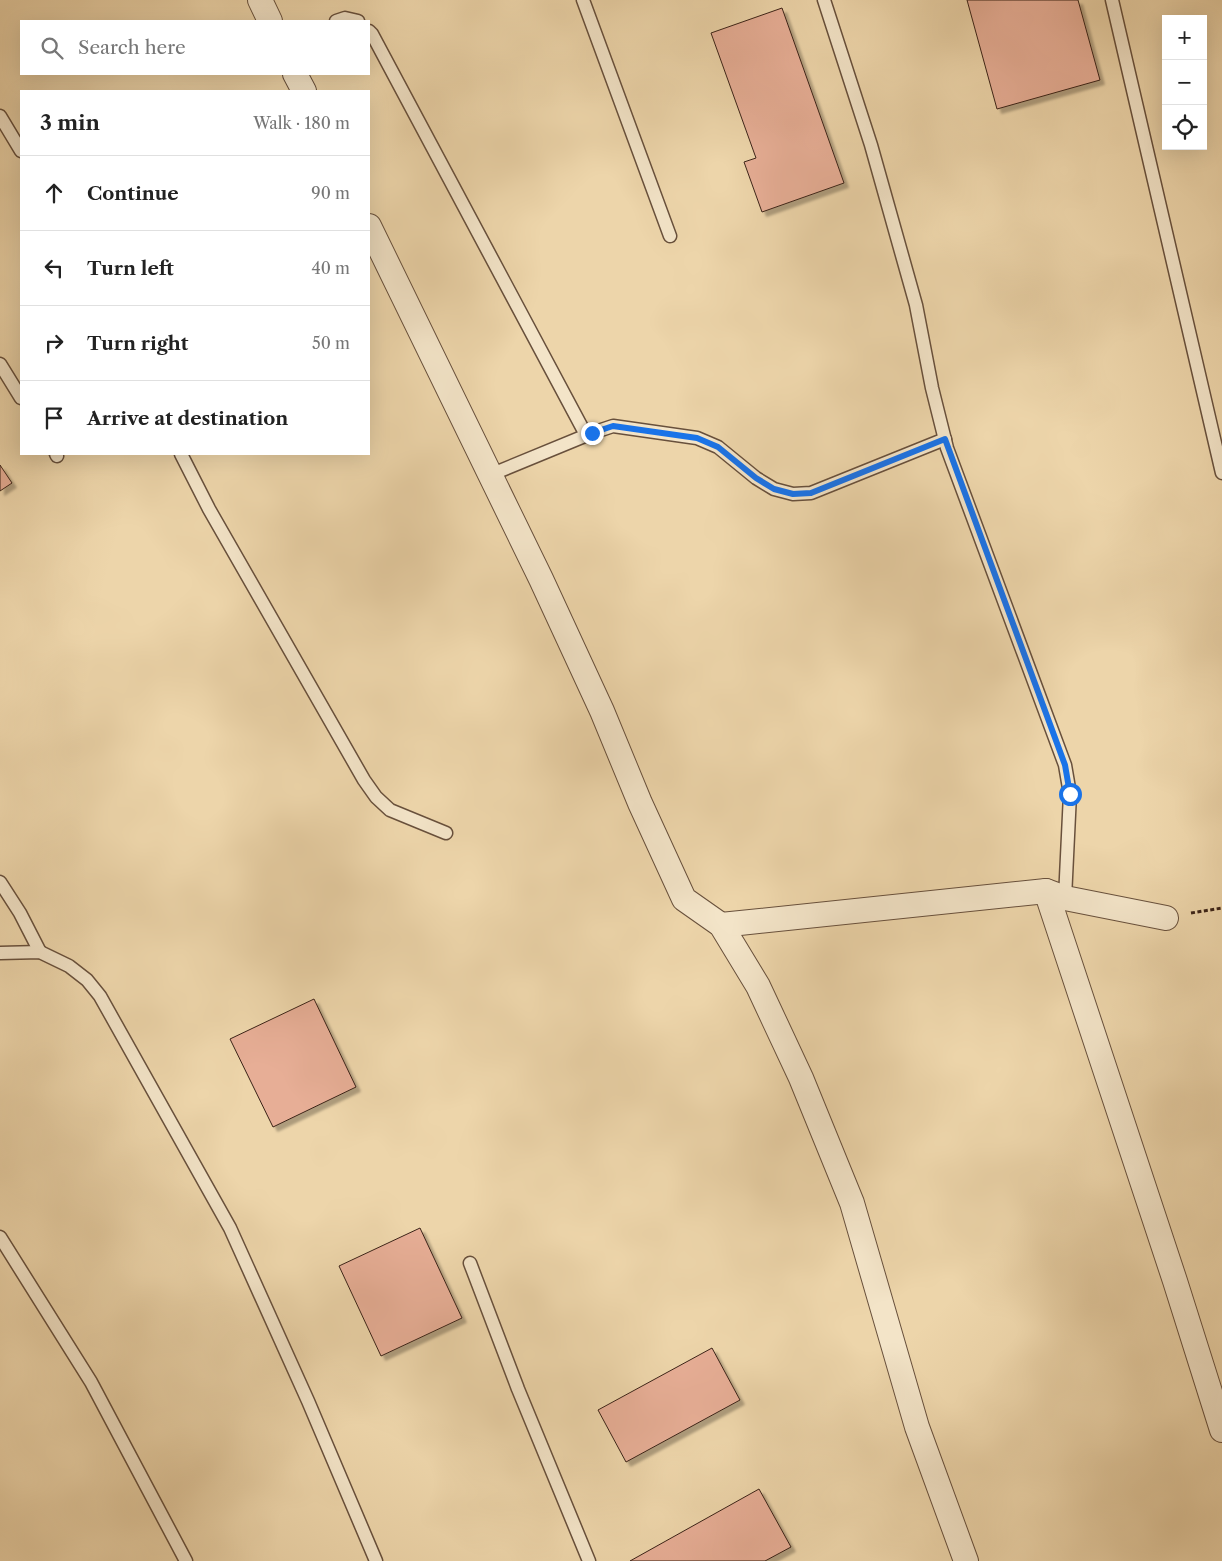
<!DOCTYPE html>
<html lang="en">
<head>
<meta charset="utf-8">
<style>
  :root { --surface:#fff; --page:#f6f6f6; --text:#222; --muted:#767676; --line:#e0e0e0 }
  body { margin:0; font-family:"Libre Caslon Text",serif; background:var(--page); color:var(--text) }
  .controls { position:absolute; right:15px; top:15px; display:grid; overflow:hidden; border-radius:0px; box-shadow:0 5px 20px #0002 }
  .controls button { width:45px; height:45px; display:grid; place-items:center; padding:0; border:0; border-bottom:1px solid var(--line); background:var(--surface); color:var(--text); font:25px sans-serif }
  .stop { position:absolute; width:15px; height:15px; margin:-11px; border:4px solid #1a73e8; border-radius:50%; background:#fff }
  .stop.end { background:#1a73e8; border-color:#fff; box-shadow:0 1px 5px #0008 }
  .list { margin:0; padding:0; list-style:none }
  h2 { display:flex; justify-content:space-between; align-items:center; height:65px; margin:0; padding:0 20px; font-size:21px }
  h2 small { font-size:16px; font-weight:400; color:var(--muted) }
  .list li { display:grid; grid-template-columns:32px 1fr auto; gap:15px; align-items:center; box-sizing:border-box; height:75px; padding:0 20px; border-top:1px solid var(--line) }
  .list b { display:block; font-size:19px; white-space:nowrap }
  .list em { font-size:16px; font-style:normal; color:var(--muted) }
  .icon { flex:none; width:28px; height:28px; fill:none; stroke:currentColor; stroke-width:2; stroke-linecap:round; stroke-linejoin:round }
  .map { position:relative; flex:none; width:1222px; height:1561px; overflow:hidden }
  .search { position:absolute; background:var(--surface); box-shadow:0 5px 20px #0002; left:20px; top:20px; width:350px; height:55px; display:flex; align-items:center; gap:12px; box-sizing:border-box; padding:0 18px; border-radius:0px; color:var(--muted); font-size:19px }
  .panel { position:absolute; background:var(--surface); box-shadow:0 5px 20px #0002; left:20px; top:90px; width:350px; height:365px; border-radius:0px }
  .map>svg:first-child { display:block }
</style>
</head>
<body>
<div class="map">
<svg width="1222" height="1561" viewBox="0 0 1222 1561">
  <defs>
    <filter id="shadow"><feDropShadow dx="4.5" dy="4.5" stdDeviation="1" flood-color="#0004"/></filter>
  </defs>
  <rect width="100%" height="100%" fill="#edd5aa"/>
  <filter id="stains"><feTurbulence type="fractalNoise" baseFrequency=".004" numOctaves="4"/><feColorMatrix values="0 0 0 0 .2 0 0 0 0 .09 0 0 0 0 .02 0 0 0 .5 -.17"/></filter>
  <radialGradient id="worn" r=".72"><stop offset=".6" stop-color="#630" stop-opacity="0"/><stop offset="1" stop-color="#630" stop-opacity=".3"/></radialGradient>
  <!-- building -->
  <g fill="#e7ae96" stroke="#3b2318" filter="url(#shadow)">
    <polygon points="967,0 1078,0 1100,80 997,109"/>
    <polygon points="782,8 844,183 762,212 744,162 756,158 711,33"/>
    <polygon points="0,465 12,483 0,491"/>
    <polygon points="314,999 356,1087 273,1127 230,1039"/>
    <polygon points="420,1228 462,1318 381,1356 339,1266"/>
    <polygon points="712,1348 740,1400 626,1462 598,1410"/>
    <polygon points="759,1489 791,1547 765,1561 630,1561"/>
  </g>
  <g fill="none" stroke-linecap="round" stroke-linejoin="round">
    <!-- service casing -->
    <g stroke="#68503c" stroke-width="15">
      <g id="service">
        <polyline points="583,0 670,236"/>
        <polyline points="824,0 871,145 916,305 932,388 947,448 1065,765 1070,794 1065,898"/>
        <polyline points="1112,0 1222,473"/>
        <polyline points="336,21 345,18 358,21"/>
        <polyline points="369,31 372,34 586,435"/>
        <polyline points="0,116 21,151"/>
        <polyline points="0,364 21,398"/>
        <polyline points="56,454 57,456"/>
        <polyline points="181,454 209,509 364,780 376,797 390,810 446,833"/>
        <polyline points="490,475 592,433 613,426 697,438 718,447 756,478 774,489 793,494 811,493 945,439"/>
        <polyline points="0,882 20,913 40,952"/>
        <polyline points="0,953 40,952 69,966 87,980 100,996 230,1228 308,1401 376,1561"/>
        <polyline points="0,1237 91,1382 186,1561"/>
        <polyline points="470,1263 518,1389 589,1561"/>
      </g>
    </g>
    <!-- minor casing -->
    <g stroke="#68503c" stroke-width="26">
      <g id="minor">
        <polyline points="260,0 270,21"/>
        <polyline points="295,74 304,91"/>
        <polyline points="369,226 541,579 602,711 640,803 684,899 721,925 758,986 801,1078 852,1203 917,1427 966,1561"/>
        <polyline points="1046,891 1175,1281 1222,1430"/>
        <polyline points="721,925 1046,891 1065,898 1166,918"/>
      </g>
    </g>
    <!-- path -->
    <polyline stroke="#3b2318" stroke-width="3" stroke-dasharray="4 2.5" stroke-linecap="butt" points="1191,913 1222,908"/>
    <!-- service -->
    <use href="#service" stroke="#f3e4c8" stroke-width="12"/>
    <!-- minor -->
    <use href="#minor" stroke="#f3e4c8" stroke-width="24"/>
  </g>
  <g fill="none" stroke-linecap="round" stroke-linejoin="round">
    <!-- route -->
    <polyline stroke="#1a73e8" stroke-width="6" points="592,433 613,426 697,438 718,447 756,478 774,489 793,494 811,493 945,439 1065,765 1070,794"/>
  </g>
  <rect width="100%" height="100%" filter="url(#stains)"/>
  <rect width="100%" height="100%" fill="url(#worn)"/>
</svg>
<div class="controls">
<button>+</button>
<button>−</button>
<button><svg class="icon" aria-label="locate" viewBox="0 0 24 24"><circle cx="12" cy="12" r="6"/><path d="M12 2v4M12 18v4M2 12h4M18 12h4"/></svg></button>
</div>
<div class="stop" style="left:1070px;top:794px"></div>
<div class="stop end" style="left:592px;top:433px"></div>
<div class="search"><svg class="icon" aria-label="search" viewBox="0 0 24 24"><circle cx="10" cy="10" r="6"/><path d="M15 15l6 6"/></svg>Search here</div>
<section class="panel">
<h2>3 min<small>Walk · 180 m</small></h2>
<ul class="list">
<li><svg class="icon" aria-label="ahead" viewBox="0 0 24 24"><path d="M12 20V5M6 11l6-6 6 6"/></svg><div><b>Continue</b></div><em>90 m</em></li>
<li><svg class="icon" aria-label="left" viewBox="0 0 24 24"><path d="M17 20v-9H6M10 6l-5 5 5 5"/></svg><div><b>Turn left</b></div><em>40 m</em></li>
<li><svg class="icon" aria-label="right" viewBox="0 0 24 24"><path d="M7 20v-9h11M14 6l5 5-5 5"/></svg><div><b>Turn right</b></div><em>50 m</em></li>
<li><svg class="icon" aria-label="arrive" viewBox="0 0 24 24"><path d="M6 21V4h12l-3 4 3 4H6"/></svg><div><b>Arrive at destination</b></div></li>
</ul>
</section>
</div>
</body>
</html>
